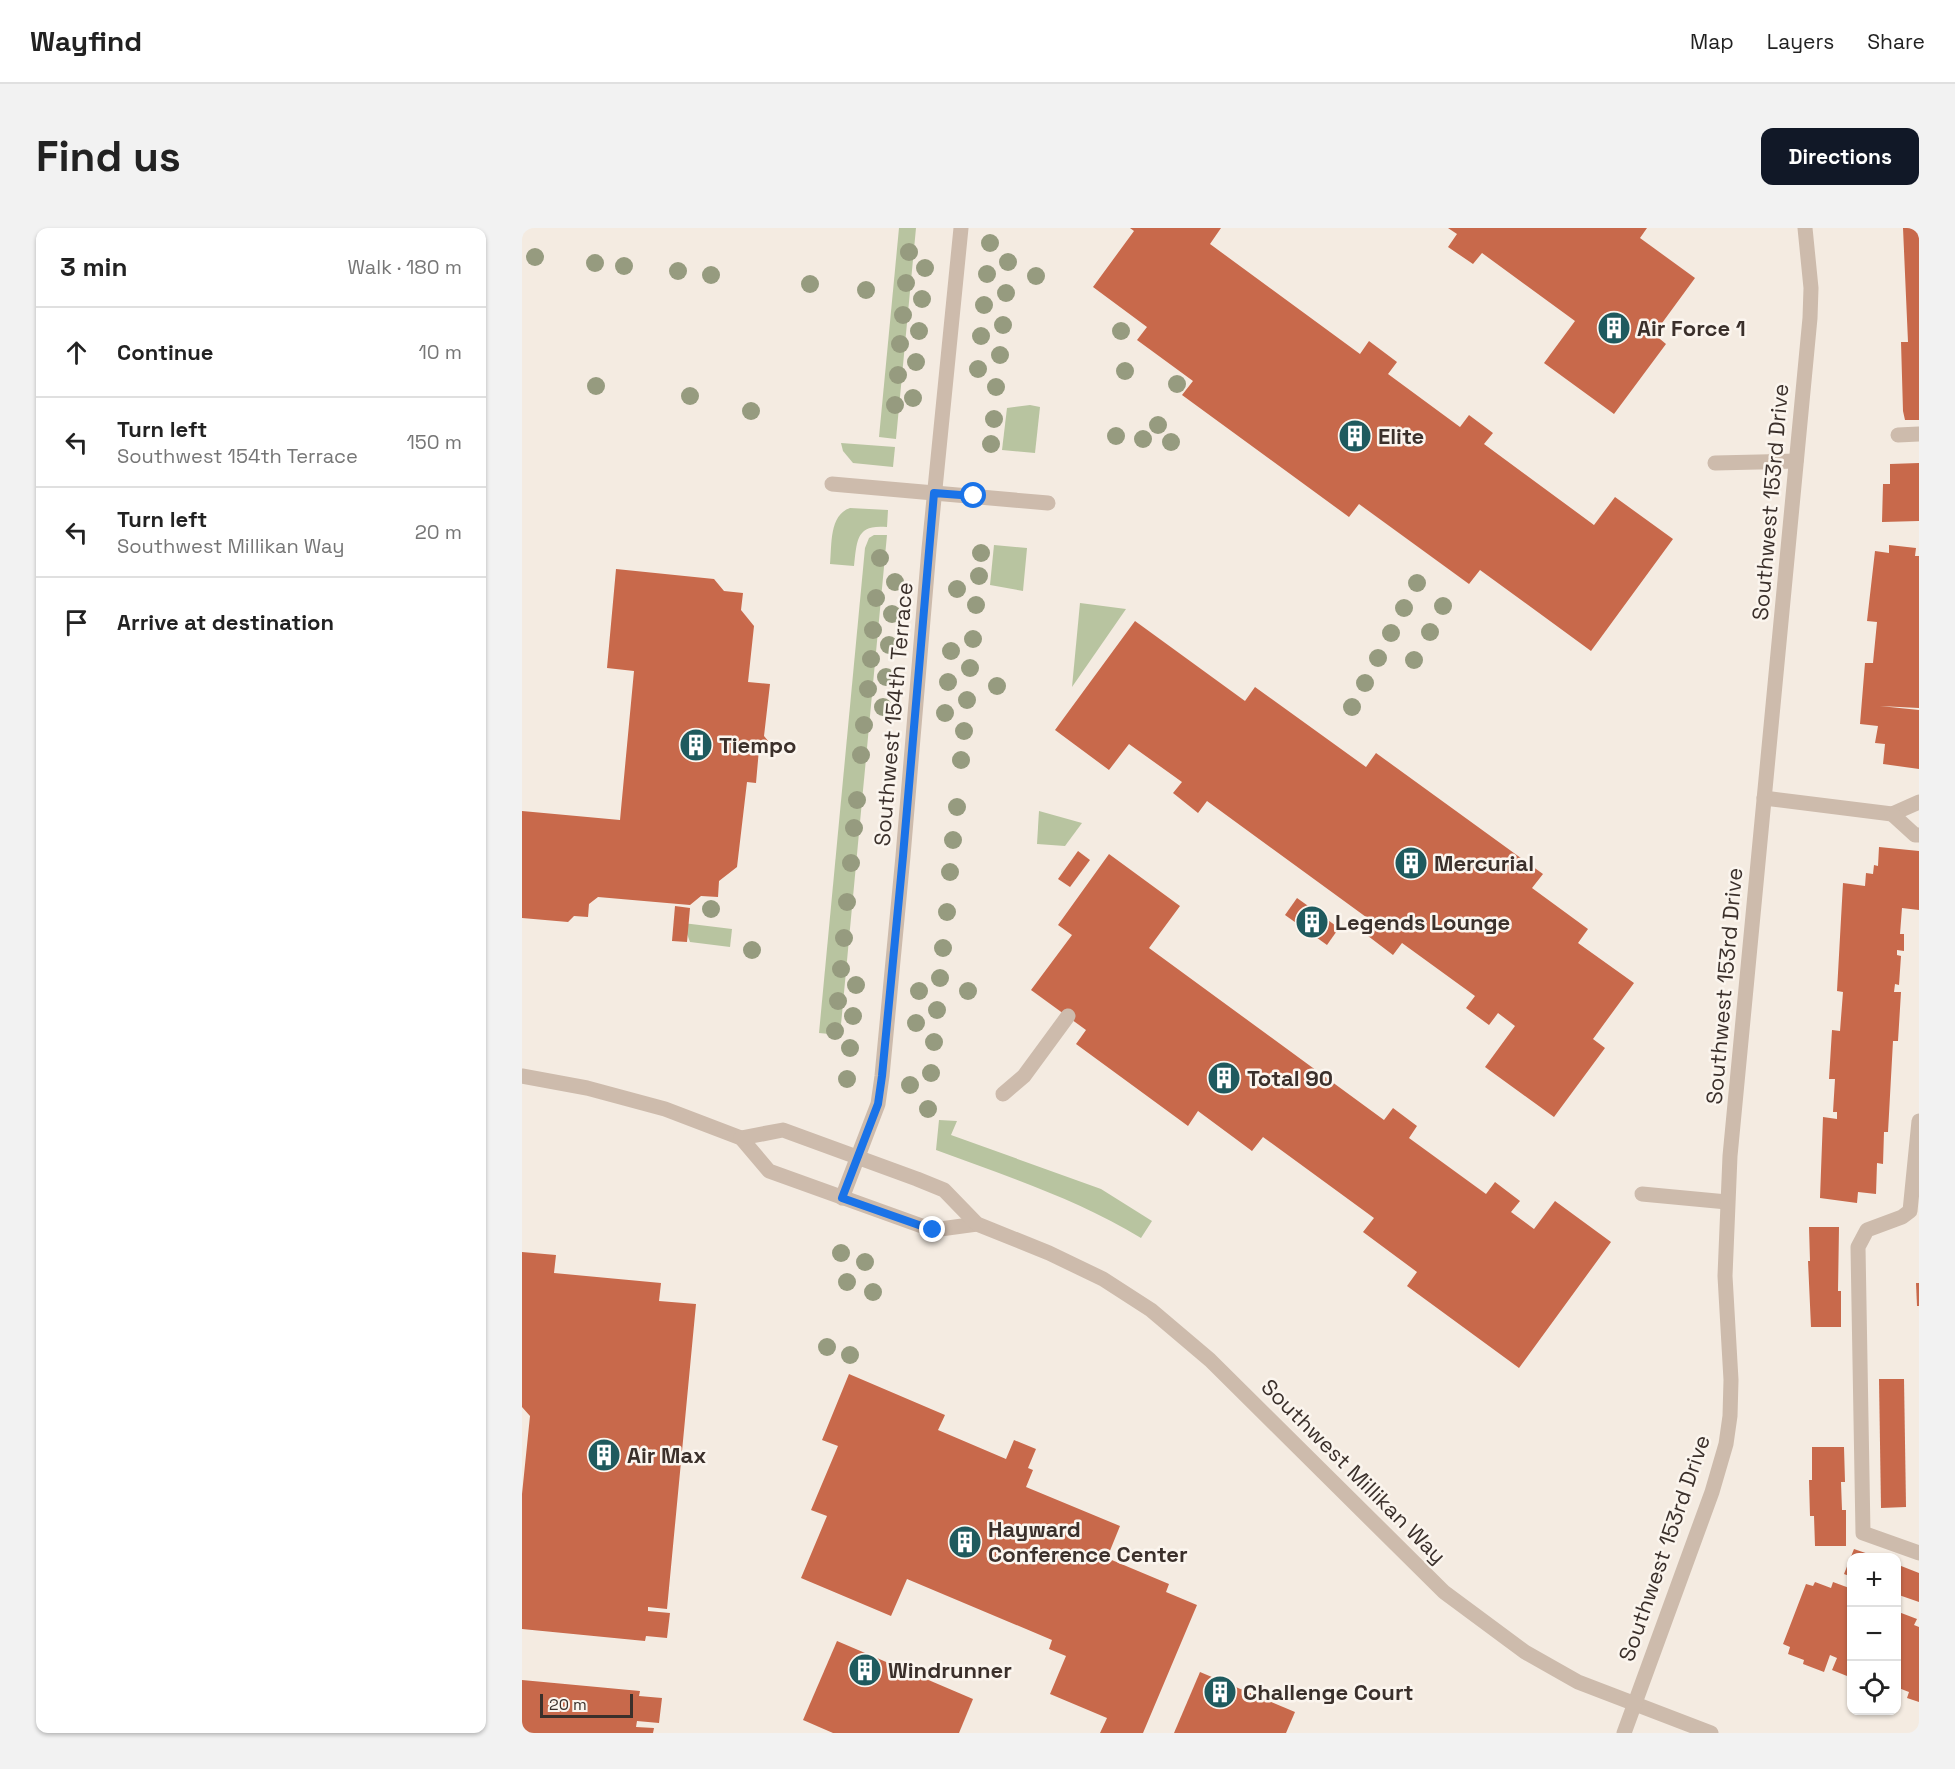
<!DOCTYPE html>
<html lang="en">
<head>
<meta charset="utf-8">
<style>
  :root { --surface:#fff; --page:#f2f2f2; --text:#222; --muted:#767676; --line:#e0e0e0; --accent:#111827 }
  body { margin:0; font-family:"Space Grotesk",sans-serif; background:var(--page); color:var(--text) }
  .controls { position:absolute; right:18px; bottom:18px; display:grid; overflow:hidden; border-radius:12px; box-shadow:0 2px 4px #0004 }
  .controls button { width:54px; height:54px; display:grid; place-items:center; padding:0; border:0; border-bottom:2px solid var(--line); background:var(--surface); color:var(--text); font:30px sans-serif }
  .scale { position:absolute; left:18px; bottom:15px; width:93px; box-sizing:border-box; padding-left:6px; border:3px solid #3b302b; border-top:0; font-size:16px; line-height:21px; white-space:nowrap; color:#3b302b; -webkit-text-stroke:4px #fbf5ee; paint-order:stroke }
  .stop { position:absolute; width:18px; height:18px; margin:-14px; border:4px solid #1a73e8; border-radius:50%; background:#fff }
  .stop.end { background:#1a73e8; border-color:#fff; box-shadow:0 2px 6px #0008 }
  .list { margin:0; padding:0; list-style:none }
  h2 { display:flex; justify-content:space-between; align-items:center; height:78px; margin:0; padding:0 24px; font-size:26px }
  h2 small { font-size:20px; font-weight:400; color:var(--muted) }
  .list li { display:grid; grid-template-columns:39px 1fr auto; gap:18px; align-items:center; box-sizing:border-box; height:90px; padding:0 24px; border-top:2px solid var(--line) }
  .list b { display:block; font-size:22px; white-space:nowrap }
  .list p { margin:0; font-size:20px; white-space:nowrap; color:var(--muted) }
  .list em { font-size:20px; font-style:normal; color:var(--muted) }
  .icon { flex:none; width:33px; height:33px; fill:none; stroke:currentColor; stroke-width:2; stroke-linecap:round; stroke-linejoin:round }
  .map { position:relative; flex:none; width:1397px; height:1505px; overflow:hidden; border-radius:12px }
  header { display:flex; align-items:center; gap:36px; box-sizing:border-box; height:84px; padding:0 30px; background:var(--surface); border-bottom:2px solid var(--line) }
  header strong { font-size:28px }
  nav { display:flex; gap:33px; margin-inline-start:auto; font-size:21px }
  .intro { display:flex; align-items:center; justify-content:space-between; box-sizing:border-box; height:144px; padding:0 36px }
  h1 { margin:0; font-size:42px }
  .button { padding:15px 27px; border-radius:12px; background:var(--accent); color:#fff; font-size:21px; font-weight:700 }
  main { display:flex; gap:36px; padding:0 36px }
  aside { flex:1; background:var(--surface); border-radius:12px; box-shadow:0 2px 4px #0004 }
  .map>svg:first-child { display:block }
</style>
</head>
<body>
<header>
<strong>Wayfind</strong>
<nav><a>Map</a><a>Layers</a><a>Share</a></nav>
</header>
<div class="intro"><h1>Find us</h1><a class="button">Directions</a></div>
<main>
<aside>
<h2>3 min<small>Walk · 180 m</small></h2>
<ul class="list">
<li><svg class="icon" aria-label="ahead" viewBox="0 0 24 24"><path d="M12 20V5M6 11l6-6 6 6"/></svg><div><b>Continue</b></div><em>10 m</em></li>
<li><svg class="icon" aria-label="left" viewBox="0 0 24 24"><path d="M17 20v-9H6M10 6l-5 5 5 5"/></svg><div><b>Turn left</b><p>Southwest 154th Terrace</p></div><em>150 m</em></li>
<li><svg class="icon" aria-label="left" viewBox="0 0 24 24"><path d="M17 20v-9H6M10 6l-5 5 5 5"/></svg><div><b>Turn left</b><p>Southwest Millikan Way</p></div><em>20 m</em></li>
<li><svg class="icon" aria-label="arrive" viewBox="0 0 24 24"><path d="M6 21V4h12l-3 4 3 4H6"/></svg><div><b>Arrive at destination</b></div></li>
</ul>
</aside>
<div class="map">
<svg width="1397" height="1505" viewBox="0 0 1397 1505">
  <rect width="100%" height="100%" fill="#f4ebe1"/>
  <!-- green -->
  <g fill="#b8c4a0">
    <polygon points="377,0 394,0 374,211 357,209"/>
    <polygon points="508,177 518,179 513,225 480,222 485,180"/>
    <polygon points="319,215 373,219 371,239 331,235 321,223"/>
    <path d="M328 280 366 282 365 299C334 296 335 312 332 338L308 336C310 317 307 287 328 280Z"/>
    <polygon points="352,307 365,307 318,807 297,805 343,320 347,310"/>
    <polygon points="472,317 505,320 501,363 468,357"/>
    <polygon points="558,375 604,381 550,459"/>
    <polygon points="517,583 560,595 543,618 515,616"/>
    <polygon points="161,695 210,701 208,719 168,714"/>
    <path d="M417 892 435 893 429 907 579 961 630 993 619 1010C555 971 484 948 414 922Z"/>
  </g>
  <!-- building -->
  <g fill="#c8694b">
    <polygon points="608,0 699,0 688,16 838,126 847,113 875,134 866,146 938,199 947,187 971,205 962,216 1072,297 1093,269 1151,311 1069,423 958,342 947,356 837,276 827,289 660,167 671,153 615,112 625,99 571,59 612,3"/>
    <polygon points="926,0 1125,0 1118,10 1173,50 1132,106 1144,116 1092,186 1022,135 1053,93 960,25 951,36 926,19 935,6"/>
    <polygon points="1381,0 1397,0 1397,192 1383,192 1381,183 1379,114 1386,114"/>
    <polygon points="1397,235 1397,293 1360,294 1361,256 1368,256 1368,236"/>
    <polygon points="1367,317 1394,320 1393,328 1397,328 1397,480 1358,478 1397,482 1397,541 1361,536 1363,516 1353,515 1356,498 1338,496 1343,435 1351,435 1355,394 1345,393 1353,323 1367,325"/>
    <polygon points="94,341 192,351 202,363 221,365 219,382 232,398 226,454 248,456 242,508 247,514 237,521 234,555 225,554 215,639 197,653 196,669 179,668 168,677 76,669 67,676 66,689 52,688 46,694 0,690 0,583 98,592 112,443 85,440"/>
    <polygon points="613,393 723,473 733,459 844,539 854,525 1021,646 1010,660 1066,701 1056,715 1112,755 1071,811 1083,820 1032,889 963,839 993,798 976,785 967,797 944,780 953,768 880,715 871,727 846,708 855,697 685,573 676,585 651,565 660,554 607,516 587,542 533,502"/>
    <polygon points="1357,619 1397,623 1397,682 1380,680 1378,706 1382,706 1382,723 1375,722 1375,727 1379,728 1377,757 1373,756 1372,764 1379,764 1376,813 1371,813 1366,904 1362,904 1361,936 1355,935 1354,966 1336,964 1335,975 1298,970 1301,889 1315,891 1315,884 1311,884 1313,851 1307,851 1310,802 1318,803 1321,764 1315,763 1321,655 1343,658 1344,645 1351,646 1352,637 1356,638"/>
    <polygon points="556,623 568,632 548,659 536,651"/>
    <polygon points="587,626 658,678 627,720 862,892 871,880 895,898 887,910 964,966 973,954 998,973 989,984 1012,1001 1033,973 1089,1014 997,1140 885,1058 895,1044 841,1004 852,990 741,909 730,923 676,883 666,898 554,816 564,802 509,762 550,707 536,697"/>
    <polygon points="775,670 817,700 805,717 763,687"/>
    <polygon points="153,678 168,680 165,714 150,713"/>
    <polygon points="1287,999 1317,999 1316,1063 1319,1063 1319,1099 1289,1099 1286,1033 1288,1033"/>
    <polygon points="0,1024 34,1027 32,1045 139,1055 137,1073 174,1076 145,1381 126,1379 126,1383 148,1385 145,1410 124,1408 123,1413 0,1401 0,1266 8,1188 0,1179"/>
    <polygon points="1394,1055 1397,1055 1397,1078 1395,1078"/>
    <polygon points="327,1146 423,1187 416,1202 484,1231 492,1212 514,1221 506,1240 511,1242 504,1259 598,1298 585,1330 647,1356 644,1364 675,1377 621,1505 578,1505 585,1490 528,1466 544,1428 527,1421 530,1412 385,1351 369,1388 279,1350 305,1288 289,1282 316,1218 300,1212"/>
    <polygon points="1357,1151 1382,1151 1384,1279 1359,1280"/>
    <polygon points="1290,1219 1322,1219 1323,1254 1319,1254 1320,1282 1324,1282 1324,1318 1293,1318 1292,1288 1288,1288 1287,1252 1290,1252"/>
    <polygon points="1332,1321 1355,1329 1330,1330 1330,1349 1322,1346"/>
    <polygon points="1374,1336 1397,1345 1397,1374 1374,1366"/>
    <polygon points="1293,1354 1309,1360 1311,1354 1330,1361 1330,1370 1326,1379 1330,1380 1330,1450 1310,1442 1315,1430 1308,1427 1302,1444 1281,1436 1282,1432 1266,1426 1268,1419 1261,1416 1284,1356 1291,1358"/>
    <polygon points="1374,1383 1395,1391 1392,1397 1397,1399 1397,1474 1385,1470 1387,1464 1374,1459"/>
    <polygon points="315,1413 451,1471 437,1505 311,1505 281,1492"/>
    <polygon points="678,1444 773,1484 764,1505 652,1505"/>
    <polygon points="0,1452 118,1463 117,1468 140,1470 137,1495 115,1493 114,1499 132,1500 131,1505 0,1505"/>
  </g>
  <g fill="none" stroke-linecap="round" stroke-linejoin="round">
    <!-- service -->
    <g stroke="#cdbbac" stroke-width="15">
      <polyline points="1376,207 1397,206"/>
      <polyline points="1193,235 1274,233"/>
      <polyline points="310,256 526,275"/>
      <polyline points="1242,570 1370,586 1397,574"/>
      <polyline points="1370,586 1393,607 1397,607"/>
      <polyline points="481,866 502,848 546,788"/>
      <polyline points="1397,893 1388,983 1380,989 1345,1002 1336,1019 1341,1305 1397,1325"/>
      <polyline points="1120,966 1205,974"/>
    </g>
    <!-- tertiary -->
    <g stroke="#cdbbac" stroke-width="15">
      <polyline points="0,848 65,860 143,881 219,910 247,943 411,1002 455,996"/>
      <polyline points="219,910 261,902 395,951 422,962 455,996 527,1025 581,1051 629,1082 688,1132 922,1364 1003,1424 1056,1454 1189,1505"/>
      <polyline points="320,970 356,876 360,848 381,628 407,321 439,0"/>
      <polyline points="1102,1505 1190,1264 1204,1216 1208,1188 1209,1152 1203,1048 1208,928 1288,90 1289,60 1283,0"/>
    </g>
  </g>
  <!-- trees -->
  <g fill="#969b7f">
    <circle cx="468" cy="15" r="9"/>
    <circle cx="387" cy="24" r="9"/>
    <circle cx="13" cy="29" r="9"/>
    <circle cx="486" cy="34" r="9"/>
    <circle cx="73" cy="35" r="9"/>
    <circle cx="102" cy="38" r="9"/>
    <circle cx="403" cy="40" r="9"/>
    <circle cx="156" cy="43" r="9"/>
    <circle cx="465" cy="46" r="9"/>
    <circle cx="189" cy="47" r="9"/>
    <circle cx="514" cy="48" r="9"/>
    <circle cx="384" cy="55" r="9"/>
    <circle cx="288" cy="56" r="9"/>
    <circle cx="344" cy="62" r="9"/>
    <circle cx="484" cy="65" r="9"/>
    <circle cx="400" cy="71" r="9"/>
    <circle cx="462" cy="77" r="9"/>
    <circle cx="381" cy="87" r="9"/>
    <circle cx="481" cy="97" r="9"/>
    <circle cx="397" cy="103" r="9"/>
    <circle cx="599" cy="103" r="9"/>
    <circle cx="459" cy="108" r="9"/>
    <circle cx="378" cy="116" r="9"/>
    <circle cx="478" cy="127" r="9"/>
    <circle cx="394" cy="134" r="9"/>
    <circle cx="456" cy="141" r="9"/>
    <circle cx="603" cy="143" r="9"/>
    <circle cx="376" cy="147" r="9"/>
    <circle cx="655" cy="156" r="9"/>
    <circle cx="74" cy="158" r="9"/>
    <circle cx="474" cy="159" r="9"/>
    <circle cx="168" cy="168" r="9"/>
    <circle cx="391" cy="170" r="9"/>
    <circle cx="373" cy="177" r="9"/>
    <circle cx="229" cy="183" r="9"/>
    <circle cx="472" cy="191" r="9"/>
    <circle cx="636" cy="197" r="9"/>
    <circle cx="594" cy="208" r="9"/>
    <circle cx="621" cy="211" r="9"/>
    <circle cx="649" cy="214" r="9"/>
    <circle cx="469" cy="216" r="9"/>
    <circle cx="459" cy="325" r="9"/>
    <circle cx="358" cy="330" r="9"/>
    <circle cx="457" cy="348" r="9"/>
    <circle cx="373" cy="354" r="9"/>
    <circle cx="895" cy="355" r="9"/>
    <circle cx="435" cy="361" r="9"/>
    <circle cx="354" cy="370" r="9"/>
    <circle cx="454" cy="377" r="9"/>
    <circle cx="921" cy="378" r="9"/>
    <circle cx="882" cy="380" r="9"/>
    <circle cx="370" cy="386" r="9"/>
    <circle cx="351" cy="402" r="9"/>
    <circle cx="908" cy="404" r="9"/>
    <circle cx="869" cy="405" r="9"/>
    <circle cx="451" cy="411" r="9"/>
    <circle cx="367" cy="417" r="9"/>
    <circle cx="429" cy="423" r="9"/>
    <circle cx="856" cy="430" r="9"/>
    <circle cx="349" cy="431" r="9"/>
    <circle cx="892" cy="432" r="9"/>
    <circle cx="448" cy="440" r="9"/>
    <circle cx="364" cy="449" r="9"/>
    <circle cx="426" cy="454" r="9"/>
    <circle cx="843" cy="455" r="9"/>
    <circle cx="475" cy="458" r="9"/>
    <circle cx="346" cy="461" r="9"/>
    <circle cx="445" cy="472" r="9"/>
    <circle cx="361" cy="479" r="9"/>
    <circle cx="830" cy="479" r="9"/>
    <circle cx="423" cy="485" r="9"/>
    <circle cx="342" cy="497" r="9"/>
    <circle cx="442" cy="503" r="9"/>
    <circle cx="339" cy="527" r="9"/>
    <circle cx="439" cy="532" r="9"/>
    <circle cx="335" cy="572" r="9"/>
    <circle cx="435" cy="579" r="9"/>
    <circle cx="332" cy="600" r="9"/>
    <circle cx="431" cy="612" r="9"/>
    <circle cx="329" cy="635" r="9"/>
    <circle cx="428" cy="644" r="9"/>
    <circle cx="325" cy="674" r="9"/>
    <circle cx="189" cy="681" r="9"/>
    <circle cx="425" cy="684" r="9"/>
    <circle cx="322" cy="710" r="9"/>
    <circle cx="421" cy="720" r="9"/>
    <circle cx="230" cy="722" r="9"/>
    <circle cx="319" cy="741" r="9"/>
    <circle cx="418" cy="750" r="9"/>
    <circle cx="334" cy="757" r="9"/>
    <circle cx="397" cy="763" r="9"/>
    <circle cx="446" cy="763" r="9"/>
    <circle cx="316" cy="773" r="9"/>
    <circle cx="415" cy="782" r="9"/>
    <circle cx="331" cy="788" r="9"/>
    <circle cx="394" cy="795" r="9"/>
    <circle cx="313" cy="803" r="9"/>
    <circle cx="412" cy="814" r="9"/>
    <circle cx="328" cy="820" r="9"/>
    <circle cx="409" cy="845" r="9"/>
    <circle cx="325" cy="851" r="9"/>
    <circle cx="388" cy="857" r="9"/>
    <circle cx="406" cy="881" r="9"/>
    <circle cx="319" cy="1025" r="9"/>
    <circle cx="343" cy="1034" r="9"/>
    <circle cx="325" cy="1054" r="9"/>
    <circle cx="351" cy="1064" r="9"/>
    <circle cx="305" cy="1119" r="9"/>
    <circle cx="328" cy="1127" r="9"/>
  </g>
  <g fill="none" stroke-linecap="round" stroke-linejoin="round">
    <!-- route -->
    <polyline stroke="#1a73e8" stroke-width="8" points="411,1002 320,970 356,876 360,848 381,628 412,265 452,268"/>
  </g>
  <!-- icons -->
  <defs>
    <g id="building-disc" transform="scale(1.725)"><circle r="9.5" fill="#1f5a5e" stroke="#fbf5ee"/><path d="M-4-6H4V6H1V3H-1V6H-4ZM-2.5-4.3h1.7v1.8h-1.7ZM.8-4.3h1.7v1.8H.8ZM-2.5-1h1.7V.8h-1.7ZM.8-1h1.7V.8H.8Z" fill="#fff"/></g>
  </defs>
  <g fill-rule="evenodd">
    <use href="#building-disc" x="1092" y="100"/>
    <use href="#building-disc" x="833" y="208"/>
    <use href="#building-disc" x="174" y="517"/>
    <use href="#building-disc" x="889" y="635"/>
    <use href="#building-disc" x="790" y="694"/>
    <use href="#building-disc" x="702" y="850"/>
    <use href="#building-disc" x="82" y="1227"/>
    <use href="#building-disc" x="443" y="1314"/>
    <use href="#building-disc" x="343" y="1442"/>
    <use href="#building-disc" x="698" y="1464"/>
  </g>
  <g text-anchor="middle" stroke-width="5" stroke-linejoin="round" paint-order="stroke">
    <!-- poi labels -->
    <g font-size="22" font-weight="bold" fill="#3b302b" stroke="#fbf5ee" text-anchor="start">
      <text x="1115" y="108">Air Force 1</text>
      <text x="856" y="216">Elite</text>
      <text x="197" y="525">Tiempo</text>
      <text x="912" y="643">Mercurial</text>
      <text x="813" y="702">Legends Lounge</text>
      <text x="725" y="858">Total 90</text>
      <text x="105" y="1235">Air Max</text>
      <text x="466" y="1309">Hayward<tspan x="466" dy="25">Conference Center</tspan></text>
      <text x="366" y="1450">Windrunner</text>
      <text x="721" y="1472">Challenge Court</text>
    </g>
    <!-- street labels -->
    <g font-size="22" fill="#3b302b" stroke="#fbf5ee">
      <text transform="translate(1248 274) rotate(-85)" y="8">Southwest 153rd Drive</text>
      <text transform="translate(371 486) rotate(-85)" y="8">Southwest 154th Terrace</text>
      <text transform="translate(1202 758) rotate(-85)" y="8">Southwest 153rd Drive</text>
      <text transform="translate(832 1243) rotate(45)" y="8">Southwest Millikan Way</text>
      <text transform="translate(1142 1320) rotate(-71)" y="8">Southwest 153rd Drive</text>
    </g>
  </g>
</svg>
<div class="controls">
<button>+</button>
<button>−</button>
<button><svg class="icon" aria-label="locate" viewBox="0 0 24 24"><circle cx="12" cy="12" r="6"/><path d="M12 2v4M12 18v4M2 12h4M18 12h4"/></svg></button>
</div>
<div class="scale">20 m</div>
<div class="stop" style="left:452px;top:268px"></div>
<div class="stop end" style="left:411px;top:1002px"></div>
</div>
</main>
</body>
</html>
